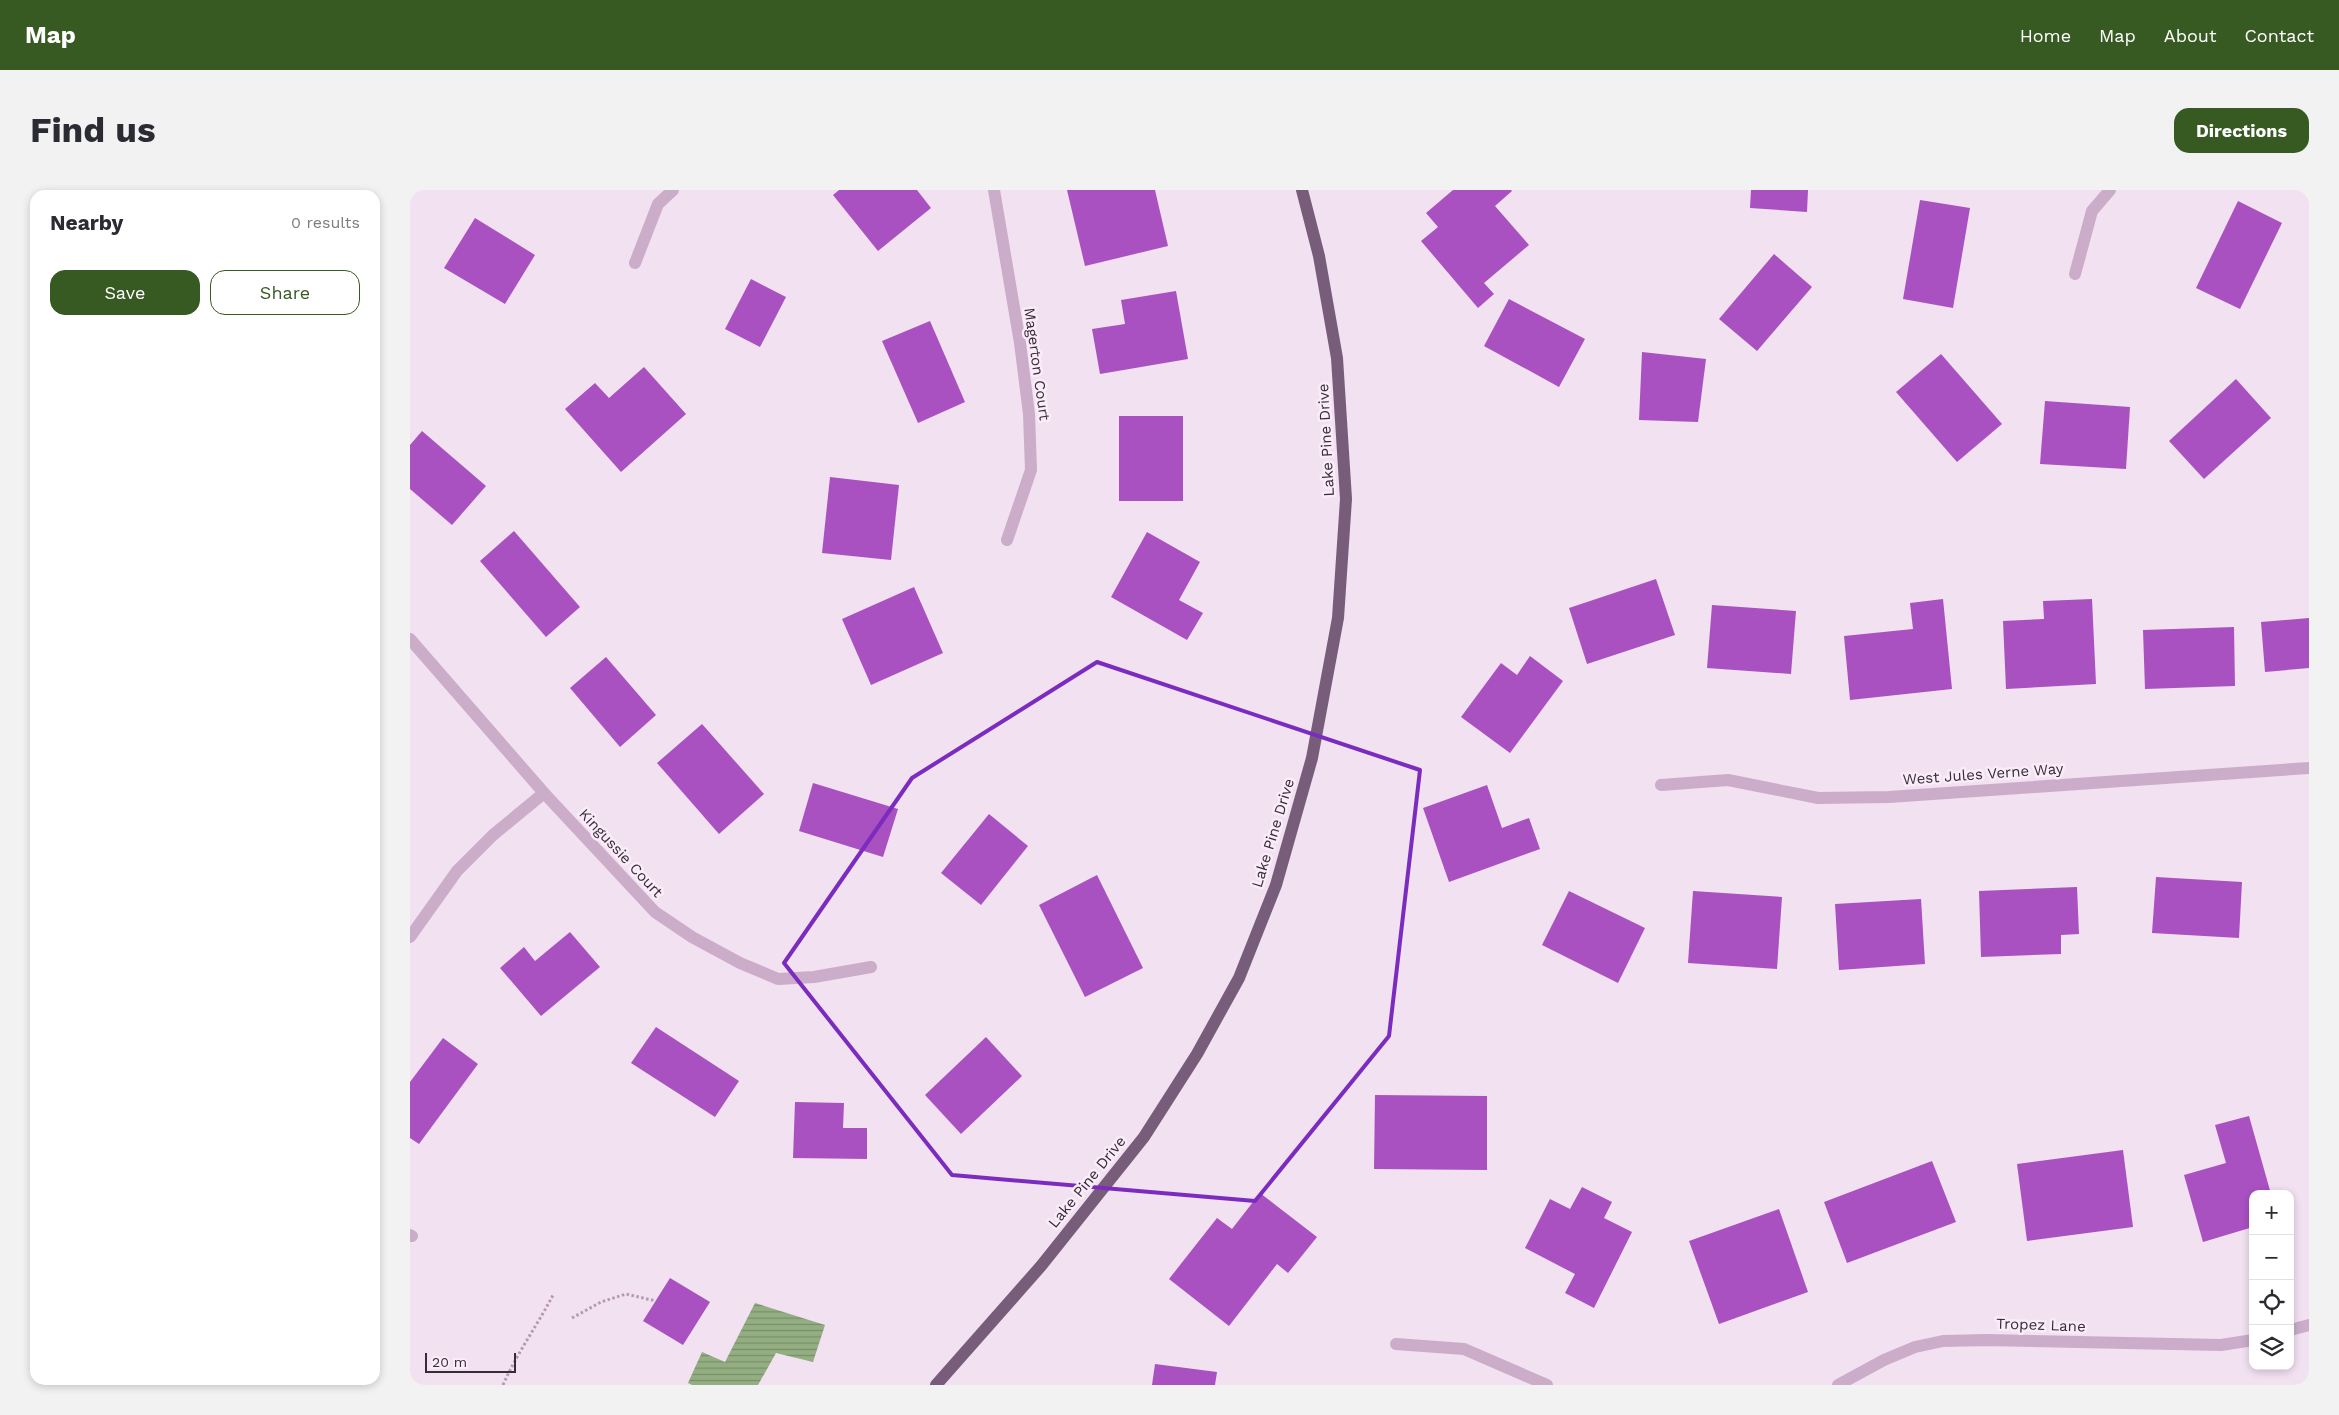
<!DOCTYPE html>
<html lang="en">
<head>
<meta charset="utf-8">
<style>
  :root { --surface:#fff; --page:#f2f2f3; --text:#2b2b33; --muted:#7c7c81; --line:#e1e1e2; --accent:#375922 }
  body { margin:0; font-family:"Work Sans",sans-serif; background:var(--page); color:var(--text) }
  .controls { position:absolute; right:15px; bottom:15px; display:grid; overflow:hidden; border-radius:10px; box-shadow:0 2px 8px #0003 }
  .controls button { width:45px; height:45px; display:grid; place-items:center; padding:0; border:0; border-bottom:1px solid var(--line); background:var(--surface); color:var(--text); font:25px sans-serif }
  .scale { position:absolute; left:15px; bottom:12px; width:91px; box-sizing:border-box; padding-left:5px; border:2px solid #372b39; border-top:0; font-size:14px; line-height:18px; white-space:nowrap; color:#372b39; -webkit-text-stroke:4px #faedf9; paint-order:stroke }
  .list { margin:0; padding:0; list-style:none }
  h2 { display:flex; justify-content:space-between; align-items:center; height:65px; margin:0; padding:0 20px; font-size:21px }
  h2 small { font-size:16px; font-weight:400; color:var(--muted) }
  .actions { display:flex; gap:10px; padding:15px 20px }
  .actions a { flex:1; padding:11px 0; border:1px solid var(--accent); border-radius:15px; text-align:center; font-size:18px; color:var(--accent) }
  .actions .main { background:var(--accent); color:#fff }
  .icon { flex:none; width:28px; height:28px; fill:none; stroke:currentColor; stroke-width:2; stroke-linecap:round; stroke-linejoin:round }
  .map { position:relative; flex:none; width:1899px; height:1195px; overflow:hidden; border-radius:15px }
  header { display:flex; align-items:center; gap:30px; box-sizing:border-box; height:70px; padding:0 25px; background:var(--accent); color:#fff }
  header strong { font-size:24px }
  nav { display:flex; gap:28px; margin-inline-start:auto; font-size:18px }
  .intro { display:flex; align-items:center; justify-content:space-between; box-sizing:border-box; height:120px; padding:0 30px }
  h1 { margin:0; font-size:35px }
  .button { padding:12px 22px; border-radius:15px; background:var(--accent); color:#fff; font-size:18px; font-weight:700 }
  main { display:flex; gap:30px; padding:0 30px }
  aside { flex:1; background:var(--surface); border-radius:15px; box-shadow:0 2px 8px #0003 }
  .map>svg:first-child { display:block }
</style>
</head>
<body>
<header>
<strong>Map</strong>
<nav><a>Home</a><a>Map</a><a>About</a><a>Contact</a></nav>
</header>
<div class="intro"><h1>Find us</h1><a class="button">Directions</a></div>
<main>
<aside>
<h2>Nearby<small>0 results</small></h2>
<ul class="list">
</ul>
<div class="actions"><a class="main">Save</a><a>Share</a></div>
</aside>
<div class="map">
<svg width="1899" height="1195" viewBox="0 0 1899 1195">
  <defs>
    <pattern id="water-rules" width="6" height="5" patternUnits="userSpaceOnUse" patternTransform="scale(1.25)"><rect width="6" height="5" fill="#93ae81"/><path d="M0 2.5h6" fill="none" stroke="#798e6b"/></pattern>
  </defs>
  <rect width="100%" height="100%" fill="#f2e1f1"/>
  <!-- water -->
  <polygon fill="url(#water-rules)" points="345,1113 415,1135 403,1172 366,1163 348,1195 282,1195 278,1193 292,1162 315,1172"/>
  <!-- building -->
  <g fill="#a951c1">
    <polygon points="429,0 507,0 521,18 468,61 423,5"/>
    <polygon points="657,0 745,0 758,56 675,76"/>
    <polygon points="1043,0 1101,0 1102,1 1085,16 1119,55 1074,93 1084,104 1068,118 1011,51 1028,37 1016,23"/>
    <polygon points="1341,0 1398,0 1397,22 1340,18"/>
    <polygon points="1510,10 1560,18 1543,118 1493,109"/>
    <polygon points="1828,11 1872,33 1830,119 1786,98"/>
    <polygon points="65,28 125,65 95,114 34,78"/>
    <polygon points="1364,64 1402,97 1347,161 1309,129"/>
    <polygon points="341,89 376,107 350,157 315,139"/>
    <polygon points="766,101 778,169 690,184 682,139 715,134 711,110"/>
    <polygon points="1099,109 1175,149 1149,197 1074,156"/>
    <polygon points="520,131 555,212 508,233 472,151"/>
    <polygon points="1232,162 1296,169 1288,232 1229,230"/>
    <polygon points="1531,164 1592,234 1547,272 1486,202"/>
    <polygon points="234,177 276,224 211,282 155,219 185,193 199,208"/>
    <polygon points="1826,189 1861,228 1794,289 1759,251"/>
    <polygon points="1635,211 1720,217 1716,279 1630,274"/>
    <rect x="709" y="226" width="64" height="85"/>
    <polygon points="12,241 76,296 42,335 0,299 0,255"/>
    <polygon points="420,287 489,295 481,370 412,363"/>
    <polygon points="104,341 170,417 136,447 70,371"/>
    <polygon points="737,342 790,372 769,410 793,423 777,450 701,407"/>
    <polygon points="1246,389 1265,445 1177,474 1159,418"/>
    <polygon points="504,397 533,463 461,495 432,429"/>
    <polygon points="1533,409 1542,499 1440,510 1434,446 1503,439 1500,413"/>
    <polygon points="1682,409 1686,494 1596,499 1593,431 1634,429 1633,411"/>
    <polygon points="1302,415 1386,421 1381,484 1297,478"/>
    <polygon points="1899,428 1899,478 1855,482 1851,432"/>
    <polygon points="1824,437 1825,496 1735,499 1733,440"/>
    <polygon points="1120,466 1153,491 1100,563 1051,527 1091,473 1107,485"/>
    <polygon points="196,467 246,525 210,557 160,498"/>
    <polygon points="292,534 354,604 309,644 247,573"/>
    <polygon points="403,593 488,619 473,667 389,641"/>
    <polygon points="1077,595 1092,638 1119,628 1130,659 1039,692 1013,618"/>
    <polygon points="579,624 618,656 571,715 531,683"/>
    <polygon points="687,685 733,778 675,807 629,715"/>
    <polygon points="1746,687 1832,692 1829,748 1742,743"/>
    <polygon points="1667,697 1669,744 1651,745 1651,764 1571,767 1569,701"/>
    <polygon points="1159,701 1235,738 1208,793 1132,755"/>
    <polygon points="1283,701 1372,707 1367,779 1278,773"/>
    <polygon points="1511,709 1515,774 1429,780 1425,714"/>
    <polygon points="160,742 190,777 131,826 90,778 114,757 125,771"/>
    <polygon points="246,837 329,891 305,927 221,873"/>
    <polygon points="576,847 612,886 551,944 515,905"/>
    <polygon points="33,848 68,874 9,954 0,948 0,892"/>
    <polygon points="965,905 1077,906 1077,980 964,979"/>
    <polygon points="385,912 434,913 433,938 457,938 457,969 383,968"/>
    <polygon points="1839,926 1861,1004 1843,1004 1843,1037 1793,1052 1774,985 1816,973 1805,935"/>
    <polygon points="1713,960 1723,1037 1617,1051 1607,974"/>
    <polygon points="1522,971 1546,1032 1437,1073 1414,1012"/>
    <polygon points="1172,997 1202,1012 1194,1028 1222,1042 1184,1118 1155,1103 1165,1084 1115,1058 1140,1009 1160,1019"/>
    <polygon points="850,1003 907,1047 878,1083 867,1074 819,1136 759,1089 807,1028 822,1039"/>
    <polygon points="1369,1019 1398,1102 1309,1134 1279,1051"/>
    <polygon points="260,1088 300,1112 273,1155 233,1131"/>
    <polygon points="745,1174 807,1182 805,1195 742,1195"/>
  </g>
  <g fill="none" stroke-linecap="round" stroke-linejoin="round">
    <!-- path -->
    <g stroke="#b697b6" stroke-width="3" stroke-dasharray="2.5 2.5" stroke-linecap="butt">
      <polyline points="162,1128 191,1112 216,1104 246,1111"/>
      <path d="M93 1195C107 1163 127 1136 143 1105"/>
    </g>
    <!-- minor -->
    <g stroke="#cbadca" stroke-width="12">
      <polyline points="584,0 610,153 619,224 621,280 597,350"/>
      <polyline points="225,73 248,14 263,0"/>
      <polyline points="1665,84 1682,21 1700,0"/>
      <polyline points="0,449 134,603 245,722 282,747 330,773 368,789 404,787 461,777"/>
      <polyline points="1251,595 1318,590 1408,608 1479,607 1899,578"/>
      <polyline points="0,747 47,681 83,645 134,603"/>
      <polyline points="0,1045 2,1046"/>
      <polyline points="1880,1140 1899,1135"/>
      <polyline points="986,1154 1054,1159 1137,1195"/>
      <polyline points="1428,1195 1474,1170 1505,1157 1533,1151 1576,1150 1811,1155 1843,1150"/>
    </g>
    <!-- major -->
    <polyline stroke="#775d7a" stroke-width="12" points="526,1195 631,1076 734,947 787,864 829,788 866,695 902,568 928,428 936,309 927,168 909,66 892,0"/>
  </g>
  <!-- marked area -->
  <path fill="none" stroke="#7b2cbf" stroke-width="4" stroke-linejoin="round" d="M687 472 1010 580 979 846 845 1011 542 985 374 773 502 588Z"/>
  <g text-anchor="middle" stroke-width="5" stroke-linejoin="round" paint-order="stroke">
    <!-- street labels -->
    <g font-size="15" fill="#372b39" stroke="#faedf9">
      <text transform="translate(627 174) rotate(82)" y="5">Magerton Court</text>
      <text transform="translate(916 250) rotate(-93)" y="5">Lake Pine Drive</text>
      <text transform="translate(1573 584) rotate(-4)" y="5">West Jules Verne Way</text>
      <text transform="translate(863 643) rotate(-73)" y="5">Lake Pine Drive</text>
      <text transform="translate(211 663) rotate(47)" y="5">Kingussie Court</text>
      <text transform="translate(677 992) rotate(-51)" y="5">Lake Pine Drive</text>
      <text transform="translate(1631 1135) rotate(2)" y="5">Tropez Lane</text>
    </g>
  </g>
</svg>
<div class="controls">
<button>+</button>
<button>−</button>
<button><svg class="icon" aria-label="locate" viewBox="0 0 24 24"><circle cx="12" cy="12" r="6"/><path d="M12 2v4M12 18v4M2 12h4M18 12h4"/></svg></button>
<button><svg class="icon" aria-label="layers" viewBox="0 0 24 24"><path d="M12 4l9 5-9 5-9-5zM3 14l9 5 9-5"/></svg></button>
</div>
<div class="scale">20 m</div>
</div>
</main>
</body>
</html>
